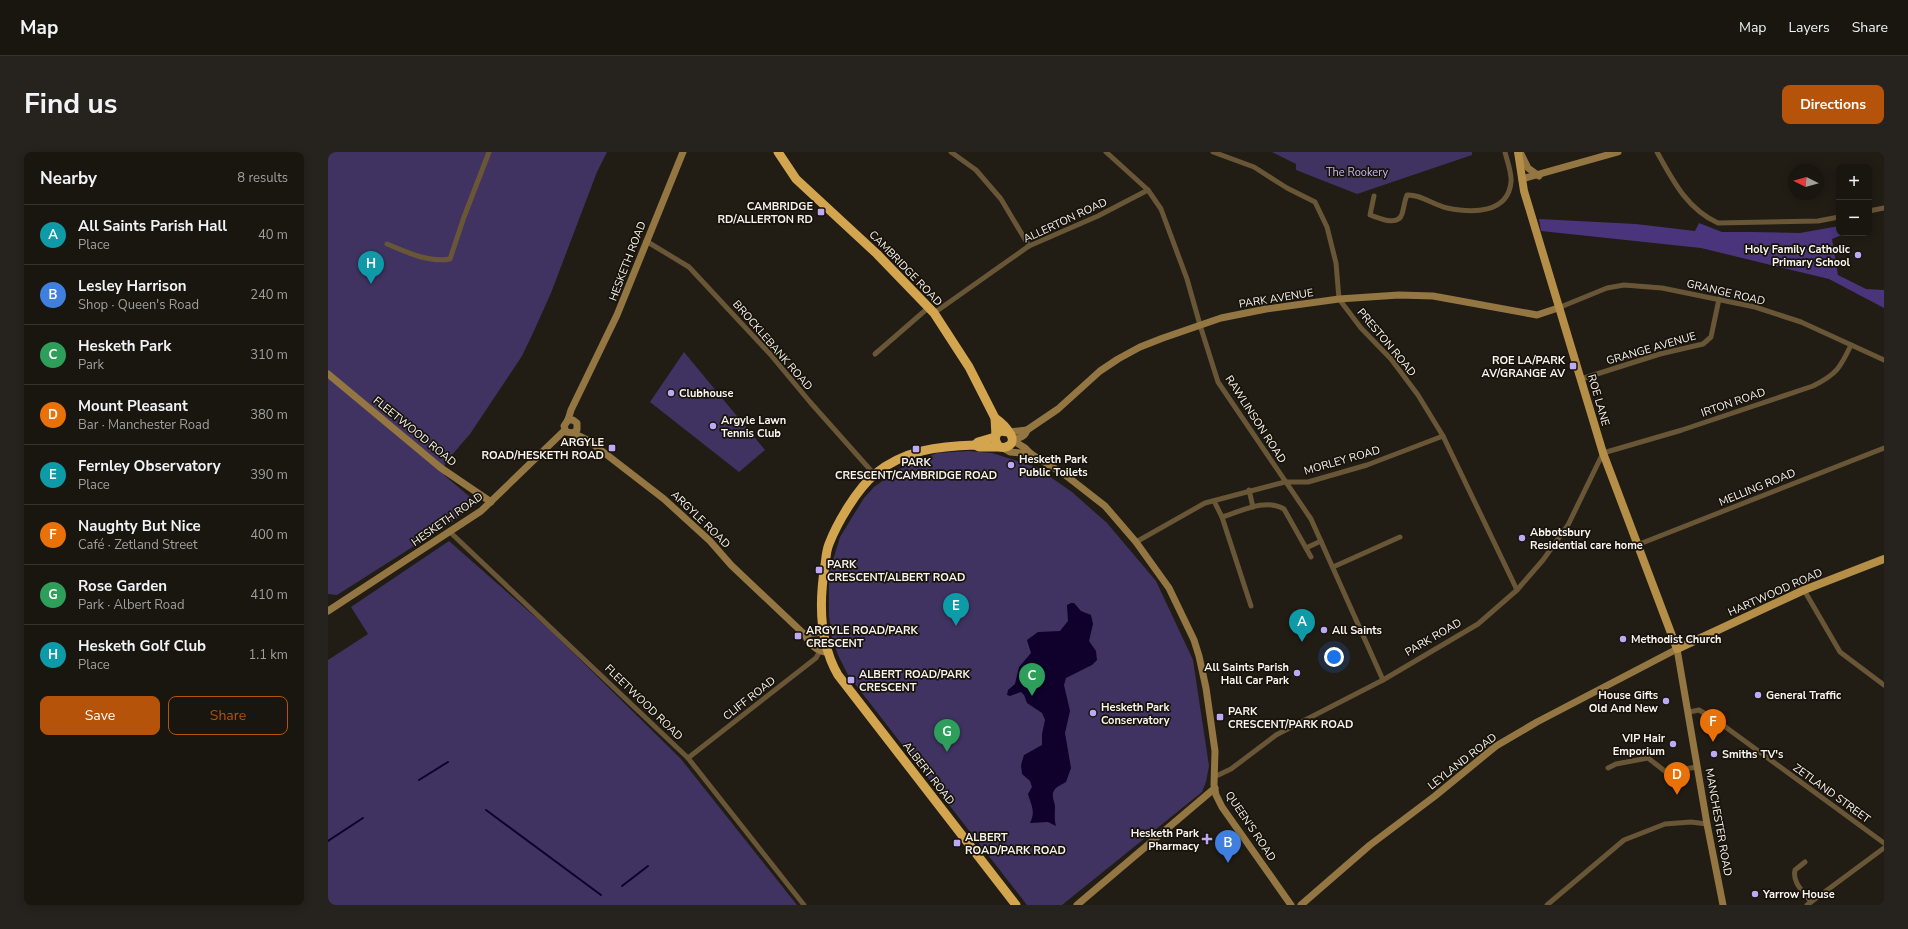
<!DOCTYPE html>
<html lang="en">
<head>
<meta charset="utf-8">
<style>
  :root { --surface:#19150f; --page:#26221d; --text:#f1f3f6; --muted:#9f9f9e; --line:#37342f; --accent:#b45309 }
  body { margin:0; font-family:"Nunito Sans",sans-serif; background:var(--page); color:var(--text) }
  .controls { position:absolute; right:12px; top:12px; display:grid; overflow:hidden; border-radius:8px; box-shadow:0 2px 10px #0003 }
  .controls button { width:36px; height:36px; display:grid; place-items:center; padding:0; border:0; border-bottom:1px solid var(--line); background:var(--surface); color:var(--text); font:20px sans-serif }
  .compass { position:absolute; left:1460px; top:12px; width:36px; height:36px; border-radius:50%; background:var(--surface); box-shadow:0 2px 10px #0003; rotate:275deg }
  .you { position:absolute; left:1006px; top:505px; width:14px; height:14px; margin:-10px; border:3px solid #fff; border-radius:50%; background:#1a73e8; box-shadow:0 0 0 6px #1a73e833 }
  .badge { display:grid; place-items:center; width:26px; height:26px; border-radius:50%; background:var(--accent); color:#fff; font-size:13px; font-weight:700 }
  .pin { position:absolute; translate:-50% -33px; filter:drop-shadow(0 1px 2px #0008) }
  .pin::after { content:''; position:absolute; top:21px; width:14px; height:12px; background:inherit; clip-path:polygon(0 0,100% 0,50% 100%) }
  .list { margin:0; padding:0; list-style:none }
  h2 { display:flex; justify-content:space-between; align-items:center; height:52px; margin:0; padding:0 16px; font-size:17px }
  h2 small { font-size:13px; font-weight:400; color:var(--muted) }
  .list li { display:grid; grid-template-columns:26px 1fr auto; gap:12px; align-items:center; box-sizing:border-box; height:60px; padding:0 16px; border-top:1px solid var(--line) }
  .list b { display:block; font-size:15px; white-space:nowrap }
  .list p { margin:0; font-size:13px; white-space:nowrap; color:var(--muted) }
  .list em { font-size:13px; font-style:normal; color:var(--muted) }
  .actions { display:flex; gap:8px; padding:12px 16px }
  .actions a { flex:1; padding:9px 0; border:1px solid var(--accent); border-radius:8px; text-align:center; font-size:14px; color:var(--accent) }
  .actions .main { background:var(--accent); color:#fff }
  .map { position:relative; flex:none; width:1556px; height:753px; overflow:hidden; border-radius:8px }
  header { display:flex; align-items:center; gap:24px; box-sizing:border-box; height:56px; padding:0 20px; background:var(--surface); border-bottom:1px solid var(--line) }
  header strong { font-size:19px }
  nav { display:flex; gap:22px; margin-inline-start:auto; font-size:14px }
  .intro { display:flex; align-items:center; justify-content:space-between; box-sizing:border-box; height:96px; padding:0 24px }
  h1 { margin:0; font-size:28px }
  .button { padding:10px 18px; border-radius:8px; background:var(--accent); color:#fff; font-size:14px; font-weight:700 }
  main { display:flex; gap:24px; padding:0 24px }
  aside { flex:1; background:var(--surface); border-radius:8px; box-shadow:0 2px 10px #0003 }
  .map>svg:first-child { display:block }
</style>
</head>
<body>
<header>
<strong>Map</strong>
<nav><a>Map</a><a>Layers</a><a>Share</a></nav>
</header>
<div class="intro"><h1>Find us</h1><a class="button">Directions</a></div>
<main>
<aside>
<h2>Nearby<small>8 results</small></h2>
<ul class="list">
<li><span class="badge" style="background:#0f9aa8">A</span><div><b>All Saints Parish Hall</b><p>Place</p></div><em>40 m</em></li>
<li><span class="badge" style="background:#3f7fe0">B</span><div><b>Lesley Harrison</b><p>Shop · Queen's Road</p></div><em>240 m</em></li>
<li><span class="badge" style="background:#2e9e5b">C</span><div><b>Hesketh Park</b><p>Park</p></div><em>310 m</em></li>
<li><span class="badge" style="background:#e8710a">D</span><div><b>Mount Pleasant</b><p>Bar · Manchester Road</p></div><em>380 m</em></li>
<li><span class="badge" style="background:#0f9aa8">E</span><div><b>Fernley Observatory</b><p>Place</p></div><em>390 m</em></li>
<li><span class="badge" style="background:#e8710a">F</span><div><b>Naughty But Nice</b><p>Café · Zetland Street</p></div><em>400 m</em></li>
<li><span class="badge" style="background:#2e9e5b">G</span><div><b>Rose Garden</b><p>Park · Albert Road</p></div><em>410 m</em></li>
<li><span class="badge" style="background:#0f9aa8">H</span><div><b>Hesketh Golf Club</b><p>Place</p></div><em>1.1 km</em></li>
</ul>
<div class="actions"><a class="main">Save</a><a>Share</a></div>
</aside>
<div class="map">
<svg width="1556" height="753" viewBox="0 0 1556 753">
  <rect width="100%" height="100%" fill="#211c14"/>
  <!-- green -->
  <g fill="#403361">
    <polygon points="0,0 279,0 269,20 223,141 205,181 194,204 142,282 117,311 116,323 142,345 145,349 144,355 127,368 9,443 0,442"/>
    <polygon points="944,0 1144,0 1144,3 1029,42 968,18 968,12"/>
    <polygon points="356,200 437,298 411,320 322,250"/>
    <polygon points="640,299 664,301 708,315 744,340 779,371 828,429 865,508 881,614 878,630 874,640 734,753 699,753 520,523 510,503 503,482 501,463 501,421 512,385 536,346 546,335 573,316 609,301"/>
    <polygon points="121,389 221,477 353,607 469,753 0,753 0,508 40,482 23,455"/>
  </g>
  <!-- forest -->
  <polygon fill="#4a347c" points="1211,67 1308,72 1367,79 1371,71 1394,80 1423,80 1472,81 1511,74 1511,81 1519,81 1504,87 1510,123 1538,137 1556,138 1556,156 1501,127 1373,96 1213,79"/>
  <!-- water -->
  <path fill="#0f002c" d="M743 451H746L753 459 763 463 765 472 761 489 768 499 769 508 764 513 738 526 736 533 742 559 737 581 743 616 738 630C735 632 730 634 728 636 722 642 726 648 727 654 727 661 726 667 728 674L720 670 702 671C708 659 703 653 700 642L704 635 702 629 694 622 693 613 696 603 714 593V582L717 568 714 561 699 551 696 543 693 540 682 544 679 543 680 538 687 532 691 515 703 501 699 488 710 480 732 479 740 469 739 453Z"/>
  <g fill="none" stroke-linecap="round" stroke-linejoin="round">
    <!-- stream -->
    <g stroke="#0f002c" stroke-width="2">
      <polyline points="91,628 120,610"/>
      <polyline points="158,658 273,743"/>
      <polyline points="0,689 35,666"/>
      <polyline points="294,734 320,714"/>
    </g>
    <!-- street -->
    <g stroke="#685636" stroke-width="5">
      <polyline points="623,0 648,18 673,47 701,94"/>
      <polyline points="778,0 820,38 833,57 859,127 872,173 890,230 983,367 1055,528"/>
      <polyline points="885,0 926,15 959,36 987,50 999,75 1008,111 1011,147 1033,176 1063,207 1090,243 1115,284 1189,438"/>
      <path d="M1329 0C1345 29 1359 57 1390 71L1490 69 1511 65"/>
      <path d="M1046 44 1042 63C1051 66 1070 75 1074 62 1076 56 1076 50 1079 43 1092 42 1105 53 1119 56 1144 61 1180 62 1183 30 1184 21 1179 9 1177 0"/>
      <polyline points="1541,59 1556,56"/>
      <polyline points="318,89 361,115 442,202 482,250 546,322"/>
      <path d="M59 92C78 100 101 111 122 107L136 65 161 0"/>
      <polyline points="1230,156 1279,136 1296,133 1334,136 1427,155 1473,170 1556,208"/>
      <polyline points="606,161 701,94 770,64 820,38"/>
      <polyline points="547,202 600,156"/>
      <polyline points="1253,227 1332,202 1375,192 1383,185 1391,147"/>
      <polyline points="921,338 925,355"/>
      <polyline points="886,349 894,365"/>
      <polyline points="122,380 360,606 476,753"/>
      <polyline points="808,390 877,351 957,330 980,330 1039,313 1115,284"/>
      <polyline points="1309,393 1556,296"/>
      <polyline points="978,396 993,389"/>
      <polyline points="1005,415 1072,385"/>
      <polyline points="1476,438 1512,500 1556,533"/>
      <path d="M923 454 894 365C914 359 937 346 956 357L983 405"/>
      <polyline points="1361,560 1371,558 1392,571 1556,691"/>
      <polyline points="360,606 488,506 492,499"/>
      <polyline points="1280,616 1288,612 1320,606 1338,620 1369,615"/>
      <path d="M886 625 903 617 948 583 1055 528 1150 472 1189 438 1215 408 1240 373 1275 301 1354 278 1485 234C1509 222 1512 216 1523 193"/>
      <path d="M1477 710 1467 718C1464 731 1476 740 1483 750"/>
      <polyline points="1219,753 1296,688 1337,672 1363,670 1379,672"/>
      <polyline points="1479,753 1556,696"/>
    </g>
    <!-- secondary -->
    <g stroke="#937641" stroke-width="7">
      <polyline points="1192,0 1200,16 1211,24"/>
      <polyline points="1194,27 1290,0"/>
      <polyline points="0,222 113,316 163,350"/>
      <path d="M240 268 236 274 238 280 245 281 261 289 336 347 382 389 403 413 476 482C482 492 489 501 501 500"/>
      <polyline points="240,268 243,258 289,163 355,0"/>
      <polyline points="240,268 245,268 249,271 249,278 245,281"/>
      <polyline points="681,280 699,278"/>
      <path d="M684 288C691 286 697 285 699 278L730 257 772 219 790 207 812 195 835 186 893 166 938 157 1011 147 1071 143 1105 144 1209 163 1230 156"/>
      <polyline points="684,288 697,296 703,302 736,322 777,354 808,390 841,436 866,488 871,504 878,536 887,599 886,633 888,643 894,655 963,753"/>
      <polyline points="675,296 682,300 703,302"/>
      <polyline points="0,459 153,359 237,278"/>
      <polyline points="476,482 496,480"/>
      <polyline points="749,753 887,636"/>
      <polyline points="973,753 1042,693 1107,644 1168,594 1209,570 1349,497 1379,672 1395,753"/>
    </g>
    <!-- primary -->
    <polyline stroke="#b58f48" stroke-width="8" points="1190,0 1196,39 1275,301 1349,497 1476,438 1556,407"/>
    <!-- highway -->
    <g stroke="#d3a54e" stroke-width="9">
      <polyline points="450,0 468,27 549,102 606,161 641,215 667,266 668,284"/>
      <path d="M667 266C673 270 679 276 683 283 688 292 678 298 670 294L667 287 668 282 673 279 680 280"/>
      <polyline points="647,293 650,290 667,285"/>
      <path d="M672 295H651L647 293C611 294 576 298 547 322 529 337 509 371 501 392 498 399 498 407 497 413 491 449 491 490 510 523L688 753"/>
    </g>
  </g>
  <!-- markers -->
  <g fill="#bcaaf6" stroke="#18130b" stroke-width="1.5">
    <rect x="489" y="56" width="8" height="8" rx="2"/>
    <circle cx="1530" cy="103" r="4"/>
    <rect x="1241" y="210" width="8" height="8" rx="2"/>
    <circle cx="343" cy="241" r="4"/>
    <circle cx="385" cy="274" r="4"/>
    <rect x="280" y="292" width="8" height="8" rx="2"/>
    <rect x="584" y="293" width="8" height="8" rx="2"/>
    <circle cx="683" cy="313" r="4"/>
    <circle cx="1194" cy="386" r="4"/>
    <rect x="487" y="414" width="8" height="8" rx="2"/>
    <circle cx="996" cy="478" r="4"/>
    <rect x="466" y="480" width="8" height="8" rx="2"/>
    <circle cx="1295" cy="487" r="4"/>
    <circle cx="969" cy="521" r="4"/>
    <rect x="519" y="524" width="8" height="8" rx="2"/>
    <circle cx="1430" cy="543" r="4"/>
    <circle cx="1338" cy="549" r="4"/>
    <circle cx="765" cy="561" r="4"/>
    <rect x="888" y="561" width="8" height="8" rx="2"/>
    <circle cx="1345" cy="592" r="4"/>
    <circle cx="1386" cy="602" r="4"/>
    <path d="M877 681h4v4h4v4h-4v4h-4v-4h-4v-4h4z"/>
    <rect x="625" y="687" width="8" height="8" rx="2"/>
    <circle cx="1427" cy="742" r="4"/>
  </g>
  <g text-anchor="middle" stroke-width="3.5" stroke-linejoin="round" paint-order="stroke">
    <!-- park labels -->
    <g font-size="11" fill="#c7b9f8" stroke="#18130b">
      <text x="1029" y="24">The Rookery</text>
    </g>
    <!-- poi labels -->
    <g font-size="11" font-weight="bold" fill="#f8f4ef" stroke="#18130b" text-anchor="start">
      <text x="485" y="58" text-anchor="end">CAMBRIDGE<tspan x="485" dy="13">RD/ALLERTON RD</tspan></text>
      <text x="1522" y="101" text-anchor="end">Holy Family Catholic<tspan x="1522" dy="13">Primary School</tspan></text>
      <text x="1237" y="212" text-anchor="end">ROE LA/PARK<tspan x="1237" dy="13">AV/GRANGE AV</tspan></text>
      <text x="351" y="245">Clubhouse</text>
      <text x="393" y="272">Argyle Lawn<tspan x="393" dy="13">Tennis Club</tspan></text>
      <text x="276" y="294" text-anchor="end">ARGYLE<tspan x="276" dy="13">ROAD/HESKETH ROAD</tspan></text>
      <text x="691" y="311">Hesketh Park<tspan x="691" dy="13">Public Toilets</tspan></text>
      <text x="588" y="314" text-anchor="middle">PARK<tspan x="588" dy="13">CRESCENT/CAMBRIDGE ROAD</tspan></text>
      <text x="1202" y="384">Abbotsbury<tspan x="1202" dy="13">Residential care home</tspan></text>
      <text x="499" y="416">PARK<tspan x="499" dy="13">CRESCENT/ALBERT ROAD</tspan></text>
      <text x="478" y="482">ARGYLE ROAD/PARK<tspan x="478" dy="13">CRESCENT</tspan></text>
      <text x="1004" y="482">All Saints</text>
      <text x="1303" y="491">Methodist Church</text>
      <text x="961" y="519" text-anchor="end">All Saints Parish<tspan x="961" dy="13">Hall Car Park</tspan></text>
      <text x="531" y="526">ALBERT ROAD/PARK<tspan x="531" dy="13">CRESCENT</tspan></text>
      <text x="1330" y="547" text-anchor="end">House Gifts<tspan x="1330" dy="13">Old And New</tspan></text>
      <text x="1438" y="547">General Traffic</text>
      <text x="773" y="559">Hesketh Park<tspan x="773" dy="13">Conservatory</tspan></text>
      <text x="900" y="563">PARK<tspan x="900" dy="13">CRESCENT/PARK ROAD</tspan></text>
      <text x="1337" y="590" text-anchor="end">VIP Hair<tspan x="1337" dy="13">Emporium</tspan></text>
      <text x="1394" y="606">Smiths TV's</text>
      <text x="871" y="685" text-anchor="end">Hesketh Park<tspan x="871" dy="13">Pharmacy</tspan></text>
      <text x="637" y="689">ALBERT<tspan x="637" dy="13">ROAD/PARK ROAD</tspan></text>
      <text x="1435" y="746">Yarrow House</text>
    </g>
    <!-- street labels -->
    <g font-size="11" fill="#f8f4ef" stroke="#18130b">
      <text transform="translate(737 68) rotate(-25)" y="4">ALLERTON ROAD</text>
      <text transform="translate(299 109) rotate(-69)" y="4">HESKETH ROAD</text>
      <text transform="translate(578 116) rotate(46)" y="4">CAMBRIDGE ROAD</text>
      <text transform="translate(1398 140) rotate(13)" y="4">GRANGE ROAD</text>
      <text transform="translate(948 146) rotate(-9)" y="4">PARK AVENUE</text>
      <text transform="translate(1059 190) rotate(50)" y="4">PRESTON ROAD</text>
      <text transform="translate(445 193) rotate(49)" y="4">BROCKLEBANK ROAD</text>
      <text transform="translate(1323 196) rotate(-16)" y="4">GRANGE AVENUE</text>
      <text transform="translate(1271 248) rotate(74)" y="4">ROE LANE</text>
      <text transform="translate(1405 250) rotate(-19)" y="4">IRTON ROAD</text>
      <text transform="translate(928 267) rotate(57)" y="4">RAWLINSON ROAD</text>
      <text transform="translate(87 279) rotate(39)" y="4">FLEETWOOD ROAD</text>
      <text transform="translate(1014 308) rotate(-16)" y="4">MORLEY ROAD</text>
      <text transform="translate(1429 335) rotate(-22)" y="4">MELLING ROAD</text>
      <text transform="translate(119 367) rotate(-35)" y="4">HESKETH ROAD</text>
      <text transform="translate(373 367) rotate(44)" y="4">ARGYLE ROAD</text>
      <text transform="translate(1447 440) rotate(-24)" y="4">HARTWOOD ROAD</text>
      <text transform="translate(1105 485) rotate(-30)" y="4">PARK ROAD</text>
      <text transform="translate(421 546) rotate(-38)" y="4">CLIFF ROAD</text>
      <text transform="translate(316 550) rotate(44)" y="4">FLEETWOOD ROAD</text>
      <text transform="translate(1134 609) rotate(-38)" y="4">LEYLAND ROAD</text>
      <text transform="translate(601 621) rotate(52)" y="4">ALBERT ROAD</text>
      <text transform="translate(1504 641) rotate(36)" y="4">ZETLAND STREET</text>
      <text transform="translate(1391 670) rotate(80)" y="4">MANCHESTER ROAD</text>
      <text transform="translate(923 674) rotate(56)" y="4">QUEEN'S ROAD</text>
    </g>
  </g>
</svg>
<div class="controls">
<button>+</button>
<button>−</button>
</div>
<svg class="compass" viewBox="-18 -18 36 36"><path d="M0-13l5 13h-10z" fill="#e53935"/><path d="M0 13l5-13h-10z" fill="#9f9f9e"/></svg>
<div class="you"></div>
<div class="pin badge" style="left:974px;top:490px;background:#0f9aa8">A</div>
<div class="pin badge" style="left:900px;top:711px;background:#3f7fe0">B</div>
<div class="pin badge" style="left:704px;top:544px;background:#2e9e5b">C</div>
<div class="pin badge" style="left:1349px;top:643px;background:#e8710a">D</div>
<div class="pin badge" style="left:628px;top:474px;background:#0f9aa8">E</div>
<div class="pin badge" style="left:1385px;top:590px;background:#e8710a">F</div>
<div class="pin badge" style="left:619px;top:600px;background:#2e9e5b">G</div>
<div class="pin badge" style="left:43px;top:132px;background:#0f9aa8">H</div>
</div>
</main>
</body>
</html>
